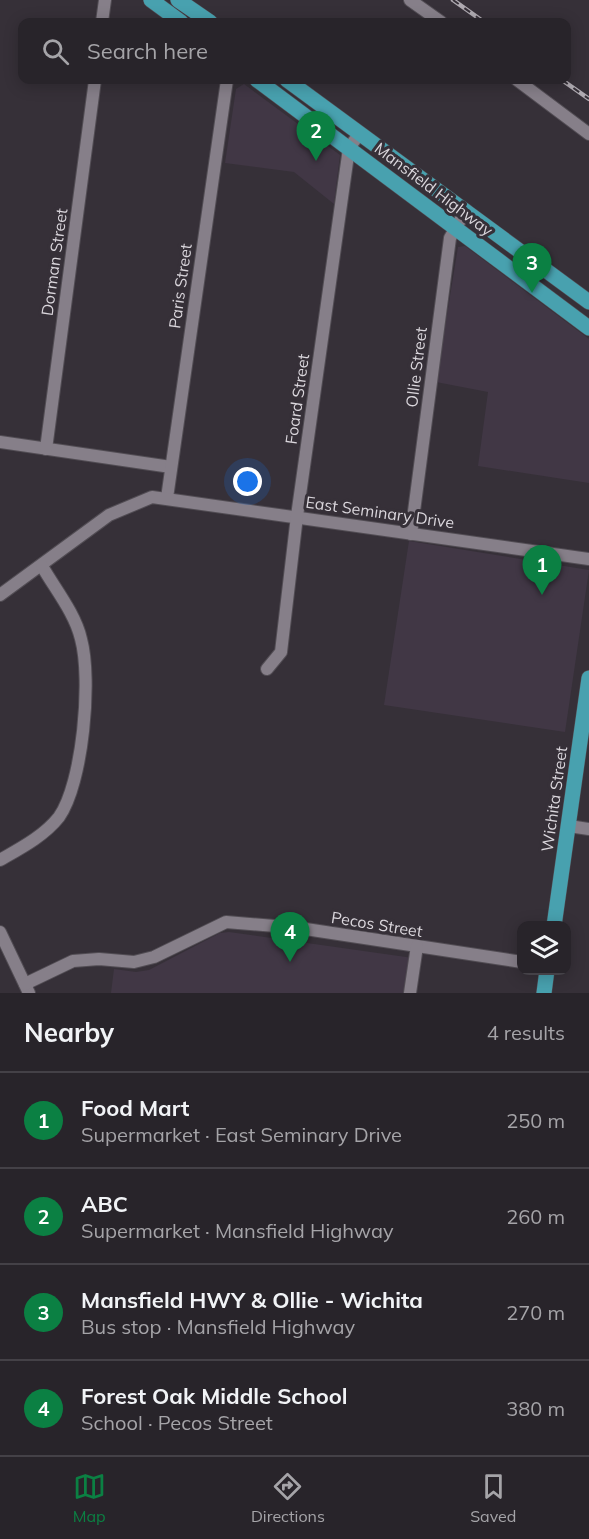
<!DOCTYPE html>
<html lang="en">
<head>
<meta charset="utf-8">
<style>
  :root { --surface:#28242a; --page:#343036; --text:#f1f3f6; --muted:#a5a4a8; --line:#444147; --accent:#0b8043 }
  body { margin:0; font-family:Mulish,sans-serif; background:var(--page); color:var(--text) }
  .controls { position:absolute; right:18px; bottom:18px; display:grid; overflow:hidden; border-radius:12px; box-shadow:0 3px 15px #0003 }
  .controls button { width:54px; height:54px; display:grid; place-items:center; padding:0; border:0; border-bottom:2px solid var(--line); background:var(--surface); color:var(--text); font:30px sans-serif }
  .you { position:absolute; left:248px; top:482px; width:21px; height:21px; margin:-15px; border:4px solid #fff; border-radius:50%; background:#1a73e8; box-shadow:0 0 0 9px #1a73e833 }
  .badge { display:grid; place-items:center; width:39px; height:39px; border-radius:50%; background:var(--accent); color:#fff; font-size:20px; font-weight:700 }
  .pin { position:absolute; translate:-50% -50px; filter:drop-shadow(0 2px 3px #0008) }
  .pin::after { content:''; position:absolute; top:32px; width:21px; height:18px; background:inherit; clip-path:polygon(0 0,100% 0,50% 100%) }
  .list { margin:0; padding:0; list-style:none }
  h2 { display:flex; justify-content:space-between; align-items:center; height:78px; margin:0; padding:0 24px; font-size:26px }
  h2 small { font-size:20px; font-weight:400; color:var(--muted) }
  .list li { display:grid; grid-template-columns:39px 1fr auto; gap:18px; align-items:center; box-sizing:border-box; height:96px; padding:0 24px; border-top:2px solid var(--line) }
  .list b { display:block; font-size:22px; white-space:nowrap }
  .list p { margin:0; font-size:20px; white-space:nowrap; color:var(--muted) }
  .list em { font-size:20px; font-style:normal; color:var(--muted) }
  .icon { flex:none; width:33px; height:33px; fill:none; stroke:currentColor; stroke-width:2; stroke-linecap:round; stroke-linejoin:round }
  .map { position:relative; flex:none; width:589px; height:993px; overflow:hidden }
  .search { position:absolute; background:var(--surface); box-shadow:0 3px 15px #0003; left:18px; right:18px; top:18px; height:66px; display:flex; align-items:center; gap:15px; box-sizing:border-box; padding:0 21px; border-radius:12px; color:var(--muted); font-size:22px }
  .sheet { height:462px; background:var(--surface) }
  nav { display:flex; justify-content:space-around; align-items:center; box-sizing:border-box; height:84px; border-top:2px solid var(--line); background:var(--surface); font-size:16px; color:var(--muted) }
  nav a { display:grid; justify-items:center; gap:3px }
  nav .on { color:var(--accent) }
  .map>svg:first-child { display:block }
</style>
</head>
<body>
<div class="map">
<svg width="589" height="993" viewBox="0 0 589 993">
  <rect width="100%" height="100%" fill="#363038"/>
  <!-- built -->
  <g fill="#413745">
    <polygon points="244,84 340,155 334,204 294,172 225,163 236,89"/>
    <polygon points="465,246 589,339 589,483 478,466 488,392 436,382 458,247"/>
    <polygon points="409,541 589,570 565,732 384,705"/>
    <polygon points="229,932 413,958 408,993 111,993 114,969 136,972 149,970 220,933"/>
  </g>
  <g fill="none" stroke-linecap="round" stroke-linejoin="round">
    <!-- minor casing -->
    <g stroke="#524d54" stroke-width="14">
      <g id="minor">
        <polyline points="410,0 441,22"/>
        <polyline points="102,22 105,0"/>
        <polyline points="517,80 589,134"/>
        <polyline points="0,442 171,467"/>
        <polyline points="46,449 95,80"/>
        <polyline points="167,498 227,80"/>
        <polyline points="411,534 450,238 466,210"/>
        <polyline points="0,595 109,515 152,497 589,559"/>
        <polyline points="267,669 281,652 297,516 349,148 360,133"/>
        <polyline points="569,826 589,829"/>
        <path d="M0 860C21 848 44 836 59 817 83 783 92 679 81 639 75 613 55 589 42 566"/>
        <polyline points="0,932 29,993"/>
        <polyline points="25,984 73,961 99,959 134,962 154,957 226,922 299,928 522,962"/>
        <polyline points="410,993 417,946"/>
      </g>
    </g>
    <!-- major casing -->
    <g stroke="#524d54" stroke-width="16">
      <g id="major">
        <polyline points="151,0 181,22"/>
        <polyline points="178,0 210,22"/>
        <polyline points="257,80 589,328"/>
        <polyline points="287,80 589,302"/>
        <polyline points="554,926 589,678"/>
        <polyline points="544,993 547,970"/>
      </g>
    </g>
    <!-- minor -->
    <use href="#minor" stroke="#867f89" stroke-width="12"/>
    <!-- major -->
    <use href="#major" stroke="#48a1af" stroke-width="15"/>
    <!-- rail casing -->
    <g stroke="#afaab1" stroke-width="4.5">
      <g id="rail">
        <polyline points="453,0 484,22"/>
        <polyline points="562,80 589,99"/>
      </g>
    </g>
    <!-- rail -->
    <use href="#rail" stroke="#363038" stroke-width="2" stroke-dasharray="7" stroke-linecap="butt"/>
  </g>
  <g text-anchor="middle" stroke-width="6" stroke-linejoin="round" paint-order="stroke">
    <!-- street labels -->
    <g font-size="16" fill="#dad6dc" stroke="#363038">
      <text transform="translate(434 189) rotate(37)" y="6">Mansfield Highway</text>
      <text transform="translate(54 262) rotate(-82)" y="6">Dorman Street</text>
      <text transform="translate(180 286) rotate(-82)" y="6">Paris Street</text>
      <text transform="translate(416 367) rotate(-83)" y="6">Ollie Street</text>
      <text transform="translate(297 399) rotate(-82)" y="6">Foard Street</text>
      <text transform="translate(380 512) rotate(8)" y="6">East Seminary Drive</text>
      <text transform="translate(554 799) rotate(-82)" y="6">Wichita Street</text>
      <text transform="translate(377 924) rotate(9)" y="6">Pecos Street</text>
    </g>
  </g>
</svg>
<div class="controls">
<button><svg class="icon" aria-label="layers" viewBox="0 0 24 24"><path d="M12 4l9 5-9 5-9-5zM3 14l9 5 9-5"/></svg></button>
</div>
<div class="you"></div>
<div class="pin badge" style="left:542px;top:595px">1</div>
<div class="pin badge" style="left:316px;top:161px">2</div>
<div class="pin badge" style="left:532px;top:293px">3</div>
<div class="pin badge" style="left:290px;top:962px">4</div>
<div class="search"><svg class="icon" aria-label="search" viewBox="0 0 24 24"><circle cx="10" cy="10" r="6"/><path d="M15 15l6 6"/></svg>Search here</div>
</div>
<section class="sheet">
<h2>Nearby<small>4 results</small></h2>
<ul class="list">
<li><span class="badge">1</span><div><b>Food Mart</b><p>Supermarket · East Seminary Drive</p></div><em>250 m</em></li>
<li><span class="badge">2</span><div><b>ABC</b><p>Supermarket · Mansfield Highway</p></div><em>260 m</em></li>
<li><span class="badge">3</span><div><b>Mansfield HWY &amp; Ollie - Wichita</b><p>Bus stop · Mansfield Highway</p></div><em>270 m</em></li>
<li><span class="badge">4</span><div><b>Forest Oak Middle School</b><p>School · Pecos Street</p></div><em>380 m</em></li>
</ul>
</section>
<nav>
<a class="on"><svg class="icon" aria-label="map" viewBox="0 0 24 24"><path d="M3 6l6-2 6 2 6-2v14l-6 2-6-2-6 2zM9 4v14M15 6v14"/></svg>Map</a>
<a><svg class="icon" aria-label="directions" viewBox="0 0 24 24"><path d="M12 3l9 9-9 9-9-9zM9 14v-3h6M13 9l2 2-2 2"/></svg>Directions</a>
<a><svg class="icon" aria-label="saved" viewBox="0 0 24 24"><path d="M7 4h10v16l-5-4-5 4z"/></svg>Saved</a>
</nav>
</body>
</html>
